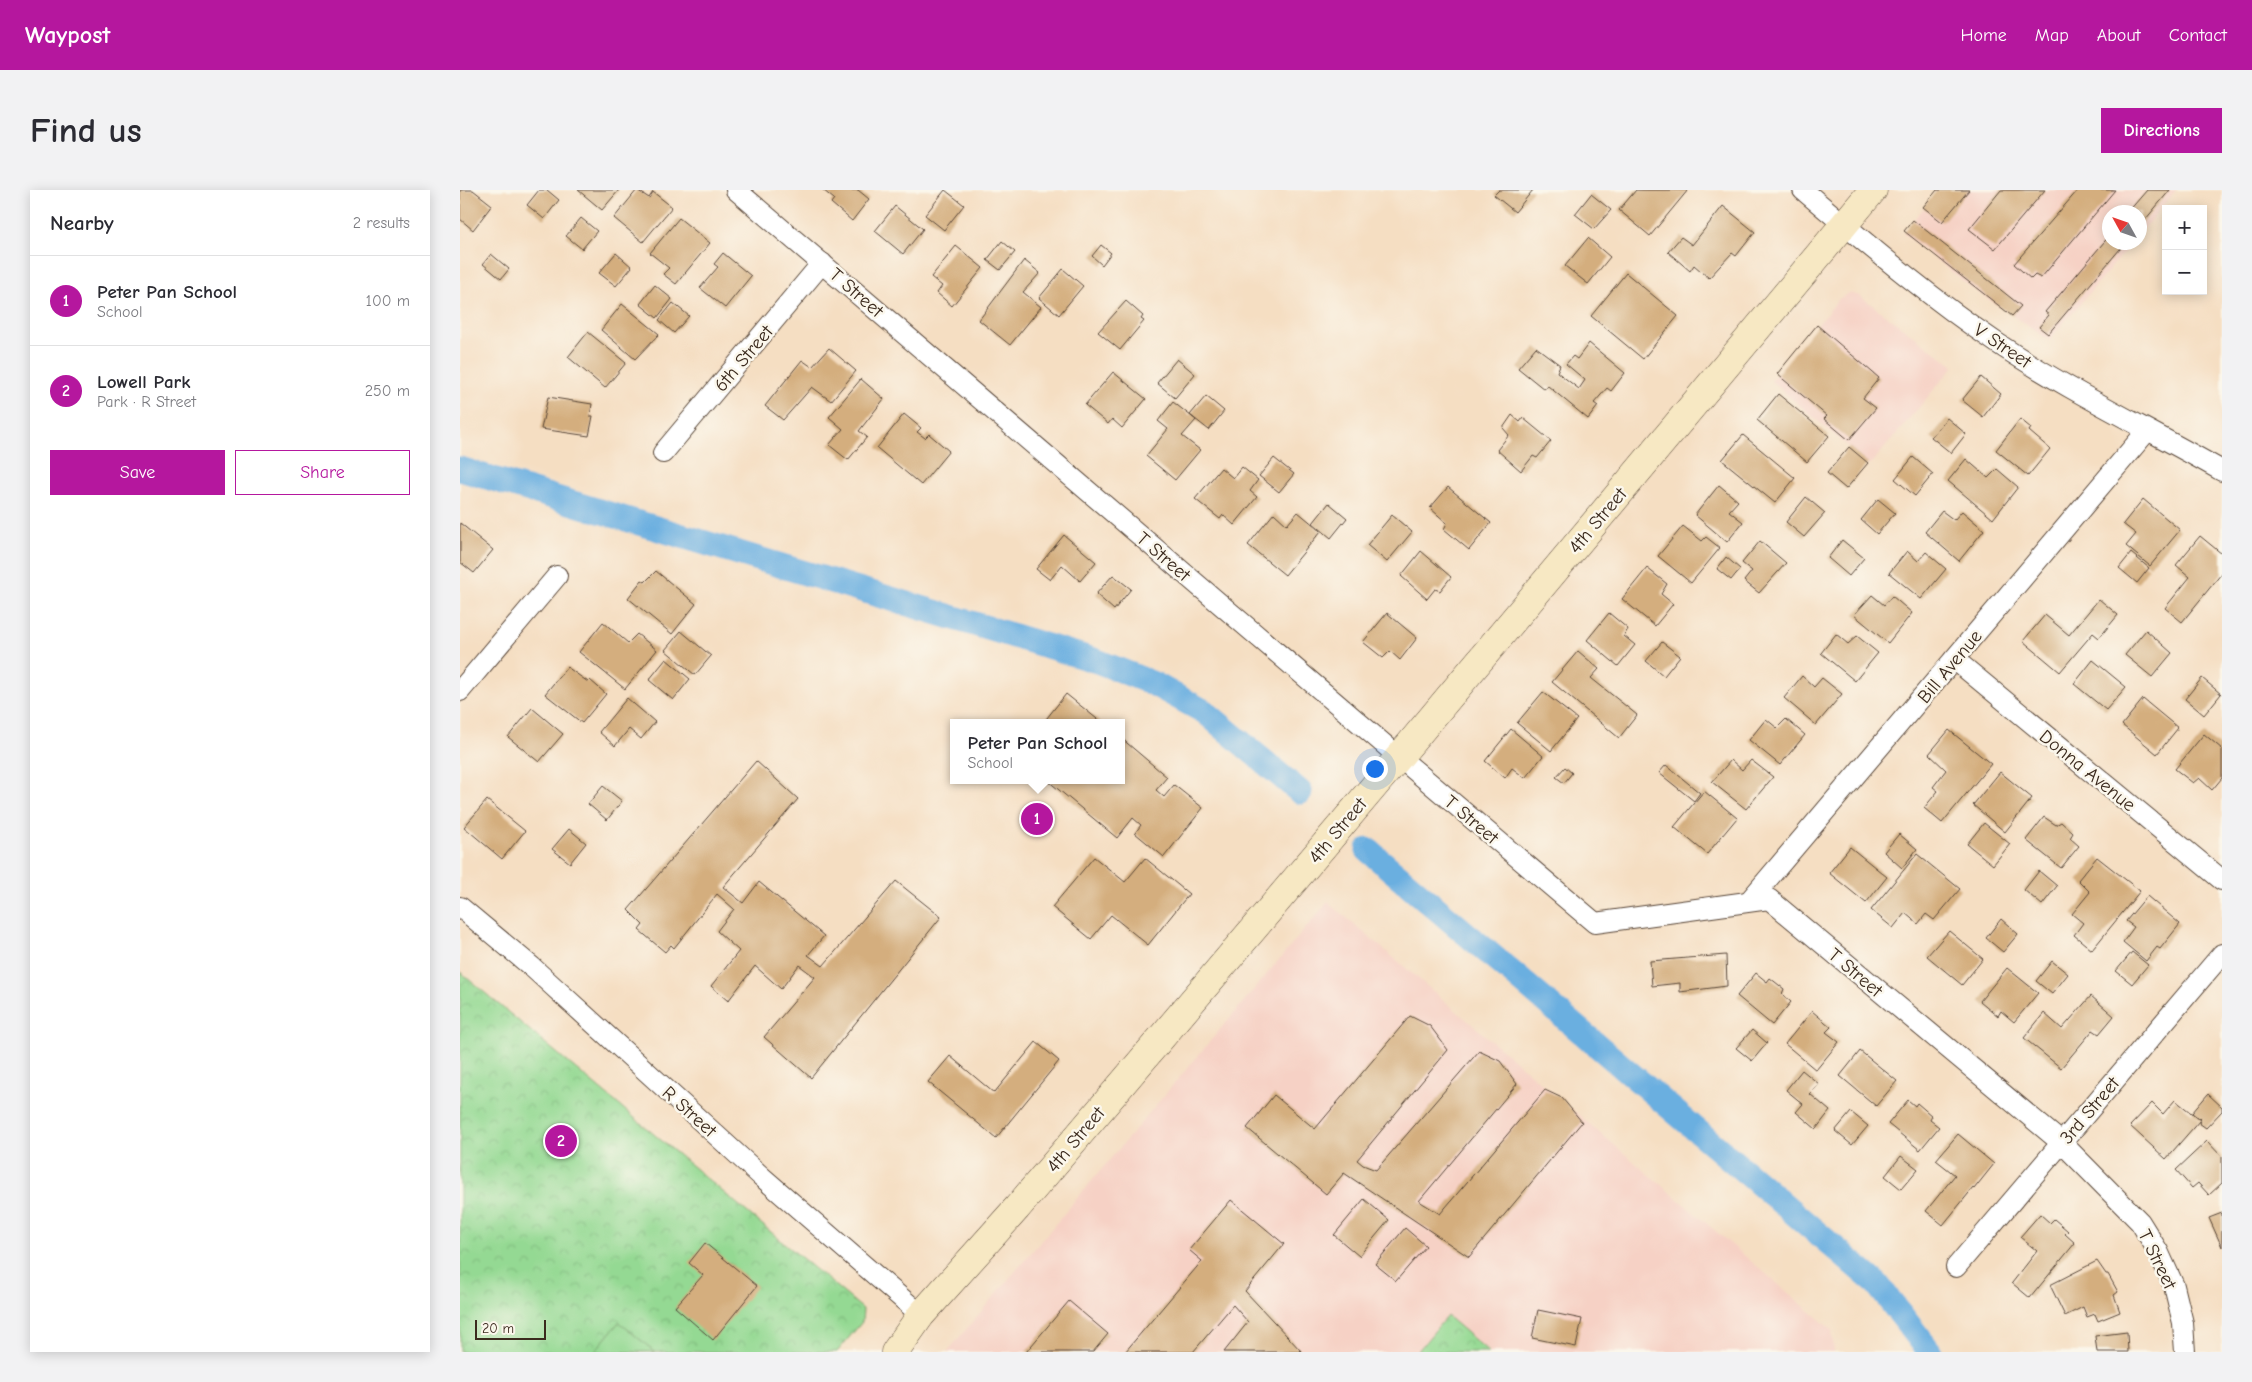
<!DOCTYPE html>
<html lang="en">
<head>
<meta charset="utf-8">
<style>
  :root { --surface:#fff; --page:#f2f2f3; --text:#2b2b33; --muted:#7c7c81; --line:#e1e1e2; --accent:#b5179e }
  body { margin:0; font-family:"Comic Neue",sans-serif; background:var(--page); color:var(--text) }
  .controls { position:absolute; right:15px; top:15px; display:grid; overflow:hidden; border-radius:0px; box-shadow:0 2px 12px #0003 }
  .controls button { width:45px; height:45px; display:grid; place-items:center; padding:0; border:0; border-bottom:1px solid var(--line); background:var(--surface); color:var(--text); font:25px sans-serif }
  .compass { position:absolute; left:1642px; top:15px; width:45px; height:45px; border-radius:50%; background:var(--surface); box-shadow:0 2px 12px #0003; rotate:310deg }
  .scale { position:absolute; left:15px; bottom:12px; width:71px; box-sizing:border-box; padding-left:5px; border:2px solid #3b2a1e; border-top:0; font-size:14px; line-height:18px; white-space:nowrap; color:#3b2a1e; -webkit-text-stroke:4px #fbf7ec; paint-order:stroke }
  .you { position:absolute; left:914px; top:578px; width:18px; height:18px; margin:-12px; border:4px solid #fff; border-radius:50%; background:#1a73e8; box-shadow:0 0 0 8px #1a73e833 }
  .badge { display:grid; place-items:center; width:32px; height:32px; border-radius:50%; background:var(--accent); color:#fff; font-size:16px; font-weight:700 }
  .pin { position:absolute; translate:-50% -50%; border:2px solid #fff; box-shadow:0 1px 5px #0006 }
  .popup { position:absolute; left:490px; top:529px; width:175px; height:65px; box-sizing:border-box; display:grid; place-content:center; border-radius:0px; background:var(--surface); filter:drop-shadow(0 1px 4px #0005); font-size:16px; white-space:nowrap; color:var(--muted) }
  .popup b { font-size:19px; color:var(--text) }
  .popup::after { content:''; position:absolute; left:50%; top:100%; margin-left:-10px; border:10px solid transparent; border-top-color:var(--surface) }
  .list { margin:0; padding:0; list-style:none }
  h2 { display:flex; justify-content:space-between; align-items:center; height:65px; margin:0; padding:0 20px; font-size:21px }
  h2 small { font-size:16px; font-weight:400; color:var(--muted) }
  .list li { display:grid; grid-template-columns:32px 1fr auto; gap:15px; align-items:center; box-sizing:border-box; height:90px; padding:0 20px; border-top:1px solid var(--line) }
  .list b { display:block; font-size:19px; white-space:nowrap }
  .list p { margin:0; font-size:16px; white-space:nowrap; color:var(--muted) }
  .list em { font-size:16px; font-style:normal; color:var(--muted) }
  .actions { display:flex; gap:10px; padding:15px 20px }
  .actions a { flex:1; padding:11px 0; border:1px solid var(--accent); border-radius:0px; text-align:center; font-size:18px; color:var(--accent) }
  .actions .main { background:var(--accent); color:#fff }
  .map { position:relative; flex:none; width:1762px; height:1162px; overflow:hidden; border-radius:0px }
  header { display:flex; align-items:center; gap:30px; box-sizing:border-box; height:70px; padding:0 25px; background:var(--accent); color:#fff }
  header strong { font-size:24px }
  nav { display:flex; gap:28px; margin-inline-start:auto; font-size:18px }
  .intro { display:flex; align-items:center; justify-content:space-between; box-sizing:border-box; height:120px; padding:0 30px }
  h1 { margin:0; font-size:35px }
  .button { padding:12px 22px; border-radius:0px; background:var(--accent); color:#fff; font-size:18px; font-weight:700 }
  main { display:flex; gap:30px; padding:0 30px }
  aside { flex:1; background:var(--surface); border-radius:0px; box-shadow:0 2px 12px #0003 }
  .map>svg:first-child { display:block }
</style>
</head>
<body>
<header>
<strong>Waypost</strong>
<nav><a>Home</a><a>Map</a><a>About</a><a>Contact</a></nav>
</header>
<div class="intro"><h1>Find us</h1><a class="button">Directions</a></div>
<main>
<aside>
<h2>Nearby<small>2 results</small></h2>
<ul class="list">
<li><span class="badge">1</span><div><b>Peter Pan School</b><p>School</p></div><em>100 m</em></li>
<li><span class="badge">2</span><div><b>Lowell Park</b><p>Park · R Street</p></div><em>250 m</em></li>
</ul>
<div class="actions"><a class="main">Save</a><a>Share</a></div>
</aside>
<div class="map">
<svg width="1762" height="1162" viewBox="0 0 1762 1162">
  <defs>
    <pattern id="park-crowns" width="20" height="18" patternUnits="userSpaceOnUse" patternTransform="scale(1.25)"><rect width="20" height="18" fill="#94d993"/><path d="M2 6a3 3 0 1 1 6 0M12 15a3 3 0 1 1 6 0" fill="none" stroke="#80ba7e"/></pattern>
  </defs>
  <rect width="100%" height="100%" fill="#fbf7ec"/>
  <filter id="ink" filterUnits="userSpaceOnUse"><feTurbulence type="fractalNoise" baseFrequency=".02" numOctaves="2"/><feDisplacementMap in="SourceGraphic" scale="10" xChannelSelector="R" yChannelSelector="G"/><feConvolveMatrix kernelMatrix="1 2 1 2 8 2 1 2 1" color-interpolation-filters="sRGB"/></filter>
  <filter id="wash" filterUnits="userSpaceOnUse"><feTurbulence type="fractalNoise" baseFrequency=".0096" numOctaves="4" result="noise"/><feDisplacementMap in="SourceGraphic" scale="20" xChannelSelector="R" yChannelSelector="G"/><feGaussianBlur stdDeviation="1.12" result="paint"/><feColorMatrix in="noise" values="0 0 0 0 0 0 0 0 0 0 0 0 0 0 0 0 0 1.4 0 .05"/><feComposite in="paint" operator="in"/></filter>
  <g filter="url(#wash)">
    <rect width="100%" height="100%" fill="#f5dec2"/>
    <!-- built -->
    <g fill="#f6d1c5">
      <polygon points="1479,0 1716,0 1680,43 1680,22 1650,22 1650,52 1672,53 1589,150 1513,99 1443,43"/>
      <polygon points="1389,103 1400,106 1494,176 1410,275 1311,191 1379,109"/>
      <polygon points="868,712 1372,1140 1374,1162 487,1162"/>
    </g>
    <!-- park -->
    <g fill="url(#park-crowns)" stroke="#688258">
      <polygon points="0,782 403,1119 402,1132 377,1162 0,1162"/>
      <polygon points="987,1126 1029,1162 957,1162"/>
    </g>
    <!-- pitch -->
    <polygon fill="#94d993" stroke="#688258" points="159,1132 195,1162 134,1162"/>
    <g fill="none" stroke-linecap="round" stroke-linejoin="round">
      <!-- canal -->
      <g stroke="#6bafe0" stroke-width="25">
        <polyline points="0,279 637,471 694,494 745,522 840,602"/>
        <polyline points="908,660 1417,1094 1470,1162"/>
      </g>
    </g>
    <g id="blocks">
      <!-- building -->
      <g fill="#d4ae7e">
        <polygon points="0,0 13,0 32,15 13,40 0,29"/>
        <polygon points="79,0 87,0 99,10 84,29 67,15"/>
        <polygon points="118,0 159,0 142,20"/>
        <polygon points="177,0 189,8 193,2 212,17 183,52 154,28"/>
        <polygon points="363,0 398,0 409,9 392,31 371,13 374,9"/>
        <polygon points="485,0 504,15 484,40 465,25"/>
        <polygon points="1039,0 1073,0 1055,22 1034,5"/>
        <polygon points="1176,0 1228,0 1190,46 1159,20"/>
        <polygon points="1477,0 1509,0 1482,32 1463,17"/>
        <polygon points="1541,0 1585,0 1535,59 1509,39"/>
        <polygon points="1618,0 1655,0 1581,88 1575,85 1571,89 1554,74"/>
        <polygon points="1687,0 1710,0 1680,36 1680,22 1668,22"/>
        <polygon points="1131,4 1151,20 1134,39 1115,24"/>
        <polygon points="435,16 463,39 443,64 415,41"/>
        <polygon points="1263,16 1295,42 1276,66 1272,63 1249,88 1234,75 1230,81 1208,62 1221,47 1232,55"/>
        <polygon points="121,28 137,41 122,59 106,46"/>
        <polygon points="219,28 250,53 216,94 203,84 209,78 190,63"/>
        <polygon points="1453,30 1561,116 1552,126 1444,41"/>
        <polygon points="1650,45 1650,52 1666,52 1588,144 1579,137 1589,125 1585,122"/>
        <polygon points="1128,48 1150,67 1128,94 1105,76"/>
        <polygon points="542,51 555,62 540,80 527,70"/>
        <polygon points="641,55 651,63 642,75 632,66"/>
        <polygon points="496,56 523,78 492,116 477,103 482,96 471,87"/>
        <polygon points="156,63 172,77 156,96 139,83"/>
        <polygon points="263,63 291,86 265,118 240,98 258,77 254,74"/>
        <polygon points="31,64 49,79 41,89 23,74"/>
        <polygon points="564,70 580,83 563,102 581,117 550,155 519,130"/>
        <polygon points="603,79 623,96 599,125 579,108"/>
        <polygon points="1166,83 1218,126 1183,169 1131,126"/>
        <polygon points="195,95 212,109 197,128 180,114"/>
        <polygon points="666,111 683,126 681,129 684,131 660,160 638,142"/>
        <polygon points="213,113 229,126 214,143 199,130"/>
        <polygon points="162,114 199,144 175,169 141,140"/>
        <polygon points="1357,135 1419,188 1403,208 1416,218 1389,250 1364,229 1367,226 1317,184"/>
        <polygon points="128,142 166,173 145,198 108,167"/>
        <polygon points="1129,153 1165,183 1151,201 1147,198 1134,213 1138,216 1128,229 1088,196 1084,199 1058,178 1076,157 1100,175 1097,182 1119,199 1125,190 1106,174 1113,166 1117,169"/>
        <polygon points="369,158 396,181 371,211 352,197 323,230 305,216 342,170 352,177"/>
        <polygon points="717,169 735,184 715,208 697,193"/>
        <polygon points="653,182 686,209 662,238 652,229 648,234 625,215"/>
        <polygon points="1521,187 1541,204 1523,227 1502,210"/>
        <polygon points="401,189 424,209 399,241 407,247 388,270 369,255 383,239 369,227"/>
        <polygon points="1318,204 1369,246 1347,272 1297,230"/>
        <polygon points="746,206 764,221 749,240 730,225"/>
        <polygon points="88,207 132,214 130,226 133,226 129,246 81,239"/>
        <polygon points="713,212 736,230 722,246 740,260 715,290 686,266 708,239 698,231"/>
        <polygon points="444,224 461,238 457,242 465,248 469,244 489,261 461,295 417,258"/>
        <polygon points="1052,225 1060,232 1063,228 1091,251 1077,268 1073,266 1061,281 1037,260 1049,245 1043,238"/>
        <polygon points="1487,228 1506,244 1491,263 1471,247"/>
        <polygon points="1560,229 1571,238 1569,241 1590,259 1568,286 1536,260"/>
        <polygon points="1283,245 1335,288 1315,313 1262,270"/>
        <polygon points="1389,257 1408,273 1386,299 1367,283"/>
        <polygon points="1453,267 1473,284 1455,306 1435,289"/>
        <polygon points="814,268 834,284 819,302 799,286"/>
        <polygon points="1506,269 1528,288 1537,279 1558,297 1533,329 1488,291"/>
        <polygon points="782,277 798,290 790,301 797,307 774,335 763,325 760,329 735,309 761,278 773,288"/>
        <polygon points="1259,295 1278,311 1269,321 1283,332 1267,352 1235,325"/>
        <polygon points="988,297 1031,333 1009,360 984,339 987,333 970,318"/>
        <polygon points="1346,307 1365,323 1344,347 1326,332"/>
        <polygon points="1418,309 1435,323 1417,344 1401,330"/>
        <polygon points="1683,309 1720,340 1690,376 1666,356 1676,344 1663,334"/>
        <polygon points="869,313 887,328 871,348 853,333"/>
        <polygon points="1482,321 1494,330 1502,321 1524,340 1499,371 1465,342"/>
        <polygon points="838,322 861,341 825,385 788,355 814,323 827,335"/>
        <polygon points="932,325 952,342 927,372 907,355"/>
        <polygon points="0,333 33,360 14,383 0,372"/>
        <polygon points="1223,336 1242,351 1246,347 1260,358 1231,393 1198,366"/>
        <polygon points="604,345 636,372 620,391 602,375 590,390 576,379"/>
        <polygon points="1740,346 1762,364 1762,383 1722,432 1705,418 1730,387 1716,375"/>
        <polygon points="1382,350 1404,368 1389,386 1368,368"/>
        <polygon points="1300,351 1326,373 1299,403 1284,391 1292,381 1282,373"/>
        <polygon points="961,361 991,387 980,401 975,399 967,409 941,386"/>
        <polygon points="1447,361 1458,371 1466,362 1486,379 1461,409 1429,383"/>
        <polygon points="1671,363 1689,378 1677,393 1659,378"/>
        <polygon points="1266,367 1280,379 1271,390 1257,379"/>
        <polygon points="1187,378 1207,394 1201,404 1213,414 1195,436 1162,409"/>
        <polygon points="196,381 236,414 212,444 168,408 182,390 185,392"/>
        <polygon points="653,385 671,399 654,420 636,404"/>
        <polygon points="1412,405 1424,415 1432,406 1452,423 1428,453 1394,425"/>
        <polygon points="1639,409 1658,425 1639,448 1633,443 1600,482 1563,451 1585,425 1609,445"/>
        <polygon points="927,423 957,448 940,470 930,461 923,468 903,452"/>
        <polygon points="1149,423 1168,439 1164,446 1175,455 1158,476 1127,450"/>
        <polygon points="143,432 168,453 177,444 197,460 165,499 119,462"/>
        <polygon points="1686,440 1712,463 1692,487 1665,465"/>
        <polygon points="221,441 251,466 235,485 205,460"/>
        <polygon points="1376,444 1388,454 1397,446 1418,463 1395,491 1361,463"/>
        <polygon points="1202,452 1220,466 1204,486 1186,471"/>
        <polygon points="1118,461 1139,479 1131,488 1177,525 1159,548 1092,492"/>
        <polygon points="206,469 230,489 213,510 189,490"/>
        <polygon points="1633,470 1666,497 1646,520 1614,494"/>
        <polygon points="107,477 128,492 130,490 146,504 122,533 85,504"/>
        <polygon points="1342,486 1354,497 1362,488 1382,504 1356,535 1324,508"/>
        <polygon points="1742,488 1761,504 1744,525 1725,509"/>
        <polygon points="1083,502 1117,529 1091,561 1057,533"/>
        <polygon points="606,504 642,533 583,533"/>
        <polygon points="167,508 195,532 181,549 169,539 155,556 139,542"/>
        <polygon points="1683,509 1718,538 1697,564 1662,535"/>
        <polygon points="72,518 103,544 79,572 48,547"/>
        <polygon points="1306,529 1317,538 1326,529 1345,545 1320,575 1289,550"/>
        <polygon points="1051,539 1083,566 1065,588 1052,578 1045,588 1025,571"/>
        <polygon points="1489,540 1531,574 1482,633 1464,618 1478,601 1473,597 1486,580 1469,564"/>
        <polygon points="1744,544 1762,559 1762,588 1752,600 1739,588 1733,593 1715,579"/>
        <polygon points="661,548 707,587 696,600 704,607 714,595 743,618 704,667 675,643 681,635 673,628 657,648 587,590 661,590"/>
        <polygon points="1271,570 1282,580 1291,570 1313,587 1286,619 1252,592"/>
        <polygon points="296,571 338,609 263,697 283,713 299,692 364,746 348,765 363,776 436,691 481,727 351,888 304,847 355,787 339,775 321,799 295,776 268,811 251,796 279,761 257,741 274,719 257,704 214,758 211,755 205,762 179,740 183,735 168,720"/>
        <polygon points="1206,575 1240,603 1234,611 1199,583"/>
        <polygon points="1105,577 1112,583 1104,593 1096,587"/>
        <polygon points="1540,582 1572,608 1545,642 1513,615"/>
        <polygon points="143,596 162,611 147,630 128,614"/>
        <polygon points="1244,601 1277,628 1247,664 1214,637"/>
        <polygon points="27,610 65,641 42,669 4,637"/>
        <polygon points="1584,627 1596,635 1601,632 1613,643 1610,648 1619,656 1601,678 1566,650"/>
        <polygon points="1524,633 1550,654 1533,675 1507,654"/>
        <polygon points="109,639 126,653 110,673 92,659"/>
        <polygon points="1439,644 1457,659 1442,678 1424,662"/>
        <polygon points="1390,657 1427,687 1406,713 1369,683"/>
        <polygon points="1457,664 1500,699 1474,730 1466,724 1458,734 1445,723 1433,738 1411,720"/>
        <polygon points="634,667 665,692 685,668 729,704 688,755 651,725 631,749 592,717"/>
        <polygon points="1637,667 1680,701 1632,760 1614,745 1623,733 1612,724 1630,702 1618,690"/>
        <polygon points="1579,681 1597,696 1582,715 1564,700"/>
        <polygon points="1687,706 1720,734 1700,759 1697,757 1686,771 1663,752 1674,737 1666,731"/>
        <polygon points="1541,729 1558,744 1543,762 1526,748"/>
        <polygon points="1489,741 1523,769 1502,795 1467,766"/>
        <polygon points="1672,762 1688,775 1672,794 1656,781"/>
        <polygon points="1266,765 1267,796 1220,802 1220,793 1192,796 1190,771"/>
        <polygon points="1592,771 1608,784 1592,804 1576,791"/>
        <polygon points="1547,778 1578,803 1554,832 1541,821 1538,826 1520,811"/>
        <polygon points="1296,783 1307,792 1310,788 1324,799 1322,804 1331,812 1312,835 1277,806"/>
        <polygon points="1631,806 1654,826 1639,844 1633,840 1601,878 1564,848 1584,823 1602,839"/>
        <polygon points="1352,821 1371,837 1366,842 1379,852 1356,880 1325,854"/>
        <polygon points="950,826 970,836 988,860 897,970 903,975 916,980 1019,861 1040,871 1057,894 959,1011 980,1024 1085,900 1102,908 1122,932 1009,1067 884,983 866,1004 787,938 814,905 855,939"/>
        <polygon points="1292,840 1307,853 1292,871 1276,858"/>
        <polygon points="576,852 599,871 536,948 468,892 490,866 534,903"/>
        <polygon points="1400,861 1437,891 1416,916 1380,886"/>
        <polygon points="1342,880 1359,894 1350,904 1370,921 1356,939 1336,922 1343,914 1326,900"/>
        <polygon points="1748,904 1762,917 1762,921 1746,938 1739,933 1741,928 1740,929 1732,923"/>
        <polygon points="1448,910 1455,916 1457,913 1472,926 1470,930 1479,937 1460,960 1428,934"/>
        <polygon points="1715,910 1740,930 1706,969 1670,936 1692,913 1703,924"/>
        <polygon points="1391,922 1408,936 1392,955 1375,941"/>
        <polygon points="1498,944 1534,974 1514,999 1513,998 1483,1035 1466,1021 1495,985 1476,970"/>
        <polygon points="1747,951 1762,967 1762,993 1749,1005 1738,993 1732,998 1716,980"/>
        <polygon points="1441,966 1458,979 1441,999 1425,986"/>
        <polygon points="904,1009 929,1030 899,1066 874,1045"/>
        <polygon points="771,1010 824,1054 785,1101 842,1162 764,1162 788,1132 773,1115 733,1162 665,1162 742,1071 729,1060"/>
        <polygon points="1762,1023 1762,1057 1749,1028"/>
        <polygon points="1580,1024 1590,1033 1594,1029 1608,1041 1605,1044 1615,1053 1570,1108 1552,1093 1577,1061 1560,1047"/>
        <polygon points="945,1038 966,1056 936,1091 915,1074"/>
        <polygon points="245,1053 297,1096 253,1150 215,1117 243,1085 229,1073"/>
        <polygon points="1637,1071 1646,1084 1648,1084 1658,1102 1654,1105 1660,1122 1638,1131 1635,1124 1627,1127 1623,1117 1605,1126 1590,1095"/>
        <polygon points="609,1111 648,1144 633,1162 566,1162"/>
        <polygon points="1078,1120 1122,1129 1116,1157 1072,1148"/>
        <polygon points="1667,1142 1668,1162 1637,1162 1635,1146"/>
      </g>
    </g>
  </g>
  <g filter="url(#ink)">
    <use href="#blocks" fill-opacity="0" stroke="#574537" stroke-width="1"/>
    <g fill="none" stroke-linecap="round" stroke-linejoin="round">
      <!-- street casing -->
      <g stroke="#574537" stroke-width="22">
        <g id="street">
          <polyline points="276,0 939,567 1135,733 1309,709 1602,953 1680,1032 1698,1061 1714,1096 1723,1133 1725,1162"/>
          <path d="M1343 0C1406 53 1469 107 1537 153 1609 201 1687 238 1762 281"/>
          <polyline points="203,263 362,73"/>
          <polyline points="1494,469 1762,690"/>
          <polyline points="0,501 97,386"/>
          <polyline points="1290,710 1687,241"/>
          <polyline points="0,717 72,777 301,986 461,1125"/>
          <polyline points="1496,1077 1762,764"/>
        </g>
      </g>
      <!-- secondary casing -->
      <g stroke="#574537" stroke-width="29">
        <polyline id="secondary" points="435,1162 461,1125 557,1018 939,567 1413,0"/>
      </g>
      <!-- street -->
      <use href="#street" stroke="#fff" stroke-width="20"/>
      <!-- secondary -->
      <use href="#secondary" stroke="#f7e8c3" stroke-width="28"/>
    </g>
  </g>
  <g text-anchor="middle" stroke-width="5" stroke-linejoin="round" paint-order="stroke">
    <!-- street labels -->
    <g font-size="19" fill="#3b2a1e" stroke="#fbf7ec">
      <text transform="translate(397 102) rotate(41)" y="7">T Street</text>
      <text transform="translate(1543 155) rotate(34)" y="7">V Street</text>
      <text transform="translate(283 168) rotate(-50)" y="7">6th Street</text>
      <text transform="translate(1137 330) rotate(-50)" y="7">4th Street</text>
      <text transform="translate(704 366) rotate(41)" y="7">T Street</text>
      <text transform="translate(1489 476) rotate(-50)" y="7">Bill Avenue</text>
      <text transform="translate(1628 580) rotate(39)" y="7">Donna Avenue</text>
      <text transform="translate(1012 629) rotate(40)" y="7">T Street</text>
      <text transform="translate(877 640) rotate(-50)" y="7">4th Street</text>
      <text transform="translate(1396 782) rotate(40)" y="7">T Street</text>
      <text transform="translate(1629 920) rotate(-50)" y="7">3rd Street</text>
      <text transform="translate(230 921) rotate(42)" y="7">R Street</text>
      <text transform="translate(615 949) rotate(-50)" y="7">4th Street</text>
      <text transform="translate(1698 1069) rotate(64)" y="7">T Street</text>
    </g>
  </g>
</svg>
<div class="controls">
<button>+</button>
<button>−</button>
</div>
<svg class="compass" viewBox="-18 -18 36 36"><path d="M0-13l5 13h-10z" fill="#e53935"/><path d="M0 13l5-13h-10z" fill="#7c7c81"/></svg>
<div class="scale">20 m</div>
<div class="you"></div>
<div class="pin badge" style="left:577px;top:629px">1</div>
<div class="popup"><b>Peter Pan School</b>School</div>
<div class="pin badge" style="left:101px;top:951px">2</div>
</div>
</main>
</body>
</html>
